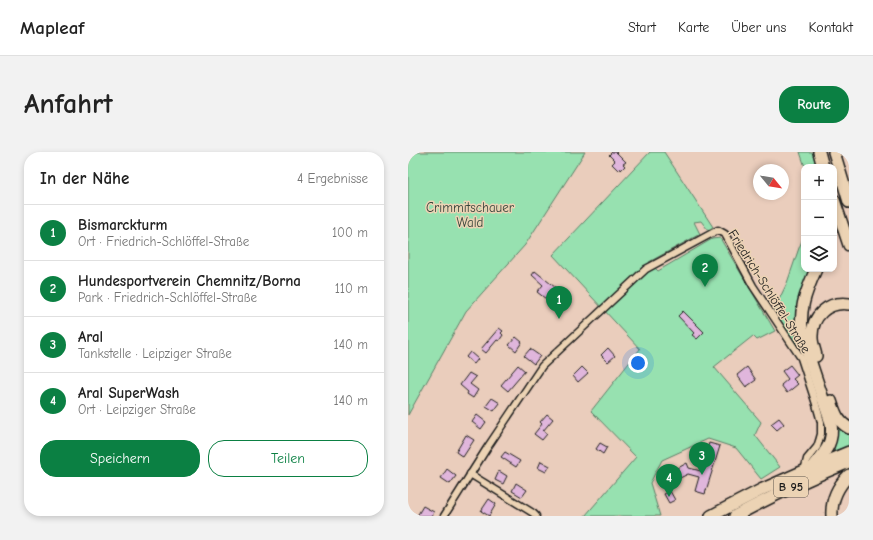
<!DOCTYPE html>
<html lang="de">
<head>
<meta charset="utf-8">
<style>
  :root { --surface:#fff; --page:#f2f2f2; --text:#222; --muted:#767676; --line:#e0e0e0; --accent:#0b8043 }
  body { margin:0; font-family:"Comic Neue",sans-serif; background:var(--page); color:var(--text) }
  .controls { position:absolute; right:12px; top:12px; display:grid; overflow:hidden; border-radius:8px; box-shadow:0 2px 6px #0003 }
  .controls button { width:36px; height:36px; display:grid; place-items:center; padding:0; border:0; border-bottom:1px solid var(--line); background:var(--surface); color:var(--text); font:20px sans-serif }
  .compass { position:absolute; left:345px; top:12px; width:36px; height:36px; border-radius:50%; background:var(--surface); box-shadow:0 2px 6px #0003; rotate:120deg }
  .you { position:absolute; left:230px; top:211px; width:14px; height:14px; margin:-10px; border:3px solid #fff; border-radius:50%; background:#1a73e8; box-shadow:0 0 0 6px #1a73e833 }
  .badge { display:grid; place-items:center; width:26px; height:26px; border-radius:50%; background:var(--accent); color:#fff; font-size:13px; font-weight:700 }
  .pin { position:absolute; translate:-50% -33px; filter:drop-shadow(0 1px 2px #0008) }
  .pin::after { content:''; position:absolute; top:21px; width:14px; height:12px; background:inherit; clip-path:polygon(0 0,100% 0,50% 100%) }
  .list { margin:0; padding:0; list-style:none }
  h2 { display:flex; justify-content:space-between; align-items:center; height:52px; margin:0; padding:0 16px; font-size:17px }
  h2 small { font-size:13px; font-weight:400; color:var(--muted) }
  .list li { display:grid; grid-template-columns:26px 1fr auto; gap:12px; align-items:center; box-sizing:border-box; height:56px; padding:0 16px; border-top:1px solid var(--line) }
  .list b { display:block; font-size:15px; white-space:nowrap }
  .list p { margin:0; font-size:13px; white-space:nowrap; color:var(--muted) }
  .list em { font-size:13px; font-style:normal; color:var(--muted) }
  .actions { display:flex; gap:8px; padding:12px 16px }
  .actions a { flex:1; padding:9px 0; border:1px solid var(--accent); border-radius:16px; text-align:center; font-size:14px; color:var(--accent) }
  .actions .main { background:var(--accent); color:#fff }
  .icon { flex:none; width:22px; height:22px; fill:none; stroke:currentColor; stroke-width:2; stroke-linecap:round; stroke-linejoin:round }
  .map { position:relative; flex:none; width:441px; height:364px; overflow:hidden; border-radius:16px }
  header { display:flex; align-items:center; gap:24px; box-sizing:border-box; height:56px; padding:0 20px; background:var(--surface); border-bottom:1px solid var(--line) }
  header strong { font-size:19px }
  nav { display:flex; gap:22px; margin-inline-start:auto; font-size:14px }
  .intro { display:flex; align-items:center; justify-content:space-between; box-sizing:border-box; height:96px; padding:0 24px }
  h1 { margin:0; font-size:28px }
  .button { padding:10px 18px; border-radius:16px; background:var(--accent); color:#fff; font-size:14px; font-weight:700 }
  main { display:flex; gap:24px; padding:0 24px }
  aside { flex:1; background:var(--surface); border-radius:16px; box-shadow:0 2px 6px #0003 }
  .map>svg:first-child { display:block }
</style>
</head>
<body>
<header>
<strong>Mapleaf</strong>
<nav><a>Start</a><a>Karte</a><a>Über uns</a><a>Kontakt</a></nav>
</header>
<div class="intro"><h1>Anfahrt</h1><a class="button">Route</a></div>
<main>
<aside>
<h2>In der Nähe<small>4 Ergebnisse</small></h2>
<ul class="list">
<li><span class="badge">1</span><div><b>Bismarckturm</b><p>Ort · Friedrich-Schlöffel-Straße</p></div><em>100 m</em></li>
<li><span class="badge">2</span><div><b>Hundesportverein Chemnitz/Borna</b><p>Park · Friedrich-Schlöffel-Straße</p></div><em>110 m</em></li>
<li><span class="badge">3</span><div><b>Aral</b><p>Tankstelle · Leipziger Straße</p></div><em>140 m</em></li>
<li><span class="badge">4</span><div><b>Aral SuperWash</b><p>Ort · Leipziger Straße</p></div><em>140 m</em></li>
</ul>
<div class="actions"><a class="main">Speichern</a><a>Teilen</a></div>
</aside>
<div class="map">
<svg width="441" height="364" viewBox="0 0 441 364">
  <rect width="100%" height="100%" fill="#eacdbc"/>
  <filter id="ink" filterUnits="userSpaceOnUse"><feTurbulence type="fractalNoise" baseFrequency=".025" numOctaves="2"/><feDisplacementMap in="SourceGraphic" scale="8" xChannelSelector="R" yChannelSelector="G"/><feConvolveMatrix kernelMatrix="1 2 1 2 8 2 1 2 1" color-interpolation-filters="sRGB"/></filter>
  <g filter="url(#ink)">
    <!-- green -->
    <g fill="#97e1b0" stroke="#5a7e66">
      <polygon points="0,0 177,0 117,93 58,159 0,263"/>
      <polygon points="242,0 256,0 305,75 300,78 293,69 286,70 292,82 241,110 250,119 304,87 312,86 367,179 349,188 345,184 306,215 353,270 347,283 372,315 353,327 328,296 300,287 254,308 242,331 252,364 177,364 228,305 183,259 232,197 145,103"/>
      <polygon points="392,0 404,0 409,15 397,15"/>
      <polygon points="396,84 396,117 403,117 393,196 391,197 366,158 379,131 391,96"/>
      <polygon points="426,269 441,281 441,294 420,301"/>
    </g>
    <!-- building -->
    <g fill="#e0b6dc" stroke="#1c1c1c">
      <polygon points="204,0 208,0 218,10 215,12 217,14 213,18 212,16 210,18 204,12 207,9 201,3"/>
      <polygon points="127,119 148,136 138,147 129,140 135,133 124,123"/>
      <polygon points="275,159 296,180 289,187 284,183 286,181 270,164"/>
      <polygon points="91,176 95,179 93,181 95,183 91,189 89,188 78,201 73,197"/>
      <polygon points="108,185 114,190 108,199 101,193"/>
      <polygon points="200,196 207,204 200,210 193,203"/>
      <polygon points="122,197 132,204 126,212 116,204"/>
      <polygon points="62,200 70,207 66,212 58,205"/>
      <polygon points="110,213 117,219 100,239 93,233"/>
      <polygon points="382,213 390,223 385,227 390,232 379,241 373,233 380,227 374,219"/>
      <polygon points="174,215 180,221 170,230 165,224"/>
      <polygon points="339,215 348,228 338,235 329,223"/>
      <polygon points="61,221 68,225 62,232 70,238 65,246 59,242 60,240 52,233"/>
      <polygon points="84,246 92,251 86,259 78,254"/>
      <polygon points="139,262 145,267 135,279 139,282 134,288 126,282 134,272 132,270"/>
      <polygon points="69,263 78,270 73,277 64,270"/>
      <polygon points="371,266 376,272 369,278 363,272"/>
      <polygon points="58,283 66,288 55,305 48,300"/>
      <polygon points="192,291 199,295 195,302 188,297"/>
      <polygon points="301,291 312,294 297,342 287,339 291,325 280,322 264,330 259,322 279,311 281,316 293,319 299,300 298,300"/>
      <polygon points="97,300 112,309 108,315 93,305"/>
      <polygon points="133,309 142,314 138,320 130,316"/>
      <polygon points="39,317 48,324 42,332 33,326"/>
      <polygon points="91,319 99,324 95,332 87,328"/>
      <polygon points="108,331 119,338 114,345 104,339"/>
      <polygon points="262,339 267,348 261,351 256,342"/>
      <polygon points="81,347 88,352 81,364 73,359"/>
      <polygon points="15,354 26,360 24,364 9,364"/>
    </g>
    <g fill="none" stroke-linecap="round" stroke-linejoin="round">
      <!-- street casing -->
      <g stroke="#1c1c1c" stroke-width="9">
        <g id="street">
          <polyline points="62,322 125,361 128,364"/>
          <polyline points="36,364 79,296 134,214 238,117 310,78 317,82 345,134 393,206 407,249 413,270 413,282 411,289 409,295 399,307 396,319"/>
        </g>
      </g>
      <!-- highway casing -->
      <g stroke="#1c1c1c" stroke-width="14">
        <g id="highway">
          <polyline points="411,0 415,15"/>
          <polyline points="426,0 441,50"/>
          <polyline points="426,48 441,93"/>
          <path d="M408 204C407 198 404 192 404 186 403 164 420 149 441 152"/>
          <path d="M423 249C427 261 430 270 441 276"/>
          <path d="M405 315C417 300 426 291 423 271L395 187C390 159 397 142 408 117"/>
          <polyline points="303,364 355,337 405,315 441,300"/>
          <path d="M327 364C364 344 402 326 441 310"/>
          <path d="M424 364C423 348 430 334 441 323"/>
        </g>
      </g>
      <!-- street -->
      <use href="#street" stroke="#ecd3b4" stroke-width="6"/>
      <!-- highway -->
      <use href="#highway" stroke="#ecd3b4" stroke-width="11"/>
    </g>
  </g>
  <g text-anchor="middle" stroke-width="3" stroke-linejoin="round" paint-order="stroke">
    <!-- shield labels -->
    <rect fill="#ecd3b4" stroke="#5a534a" stroke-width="1" x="366" y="325" width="34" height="20" rx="3"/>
    <g font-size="12" font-weight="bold" fill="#1c1c1c">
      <text x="383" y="339">B 95</text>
    </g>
    <!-- park labels -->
    <g font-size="13" fill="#35433a" stroke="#ecd3b4">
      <text x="62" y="60">Crimmitschauer<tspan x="62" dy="15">Wald</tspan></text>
    </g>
    <!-- street labels -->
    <g font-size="13" fill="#1c1c1c" stroke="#ecd3b4">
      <text transform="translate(362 139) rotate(58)" y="5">Friedrich-Schlöffel-Straße</text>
    </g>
  </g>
</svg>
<div class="controls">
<button>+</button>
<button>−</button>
<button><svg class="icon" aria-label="layers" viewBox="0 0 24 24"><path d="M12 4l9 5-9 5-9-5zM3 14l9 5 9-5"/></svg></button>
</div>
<svg class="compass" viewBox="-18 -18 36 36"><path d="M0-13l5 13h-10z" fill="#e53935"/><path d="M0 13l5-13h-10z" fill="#767676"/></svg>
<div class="you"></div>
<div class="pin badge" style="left:151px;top:167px">1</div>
<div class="pin badge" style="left:297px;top:135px">2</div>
<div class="pin badge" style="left:294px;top:323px">3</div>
<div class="pin badge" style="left:261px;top:345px">4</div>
</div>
</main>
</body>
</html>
